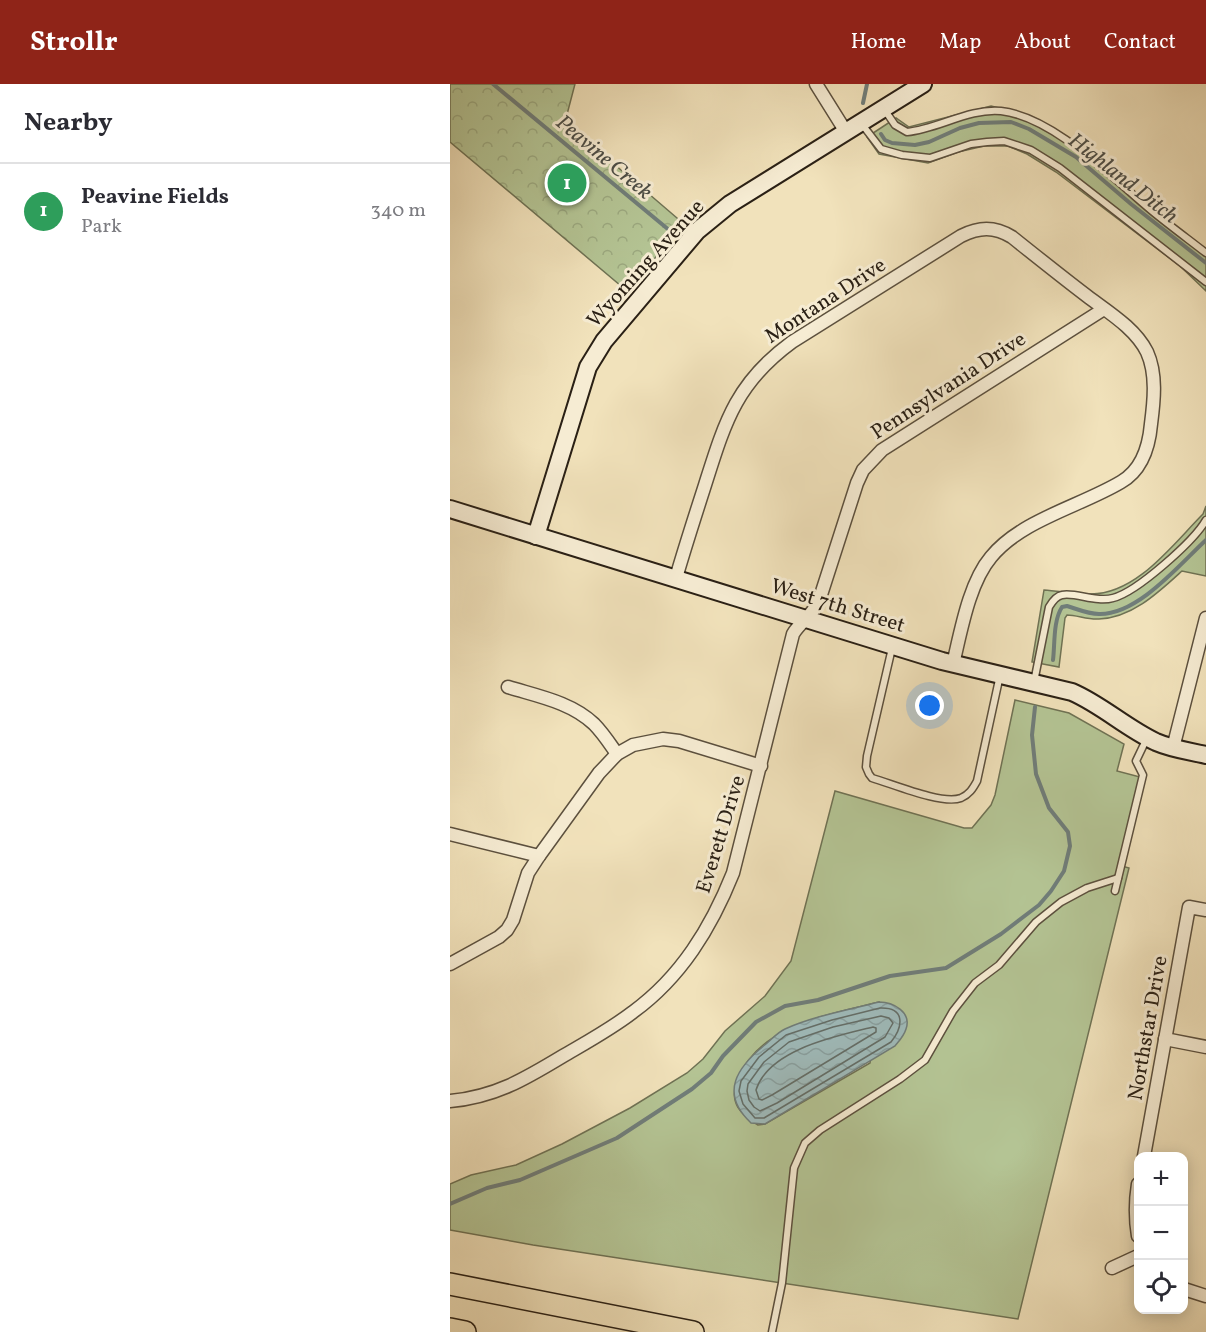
<!DOCTYPE html>
<html lang="en">
<head>
<meta charset="utf-8">
<style>
  :root { --surface:#fff; --page:#f2f2f3; --text:#2b2b33; --muted:#7c7c81; --line:#e1e1e2; --accent:#8f2418 }
  body { margin:0; font-family:Vollkorn,serif; background:var(--page); color:var(--text) }
  .controls { position:absolute; right:18px; bottom:18px; display:grid; overflow:hidden; border-radius:12px; box-shadow:0 3px 15px #0003 }
  .controls button { width:54px; height:54px; display:grid; place-items:center; padding:0; border:0; border-bottom:2px solid var(--line); background:var(--surface); color:var(--text); font:30px sans-serif }
  .you { position:absolute; left:480px; top:622px; width:21px; height:21px; margin:-15px; border:4px solid #fff; border-radius:50%; background:#1a73e8; box-shadow:0 0 0 9px #1a73e833 }
  .badge { display:grid; place-items:center; width:39px; height:39px; border-radius:50%; background:var(--accent); color:#fff; font-size:20px; font-weight:700 }
  .pin { position:absolute; translate:-50% -50%; border:3px solid #fff; box-shadow:0 2px 6px #0006 }
  .list { margin:0; padding:0; list-style:none }
  h2 { display:flex; justify-content:space-between; align-items:center; height:78px; margin:0; padding:0 24px; font-size:26px }
  h2 small { font-size:20px; font-weight:400; color:var(--muted) }
  .list li { display:grid; grid-template-columns:39px 1fr auto; gap:18px; align-items:center; box-sizing:border-box; height:96px; padding:0 24px; border-top:2px solid var(--line) }
  .list b { display:block; font-size:22px; white-space:nowrap }
  .list p { margin:0; font-size:20px; white-space:nowrap; color:var(--muted) }
  .list em { font-size:20px; font-style:normal; color:var(--muted) }
  .icon { flex:none; width:33px; height:33px; fill:none; stroke:currentColor; stroke-width:2; stroke-linecap:round; stroke-linejoin:round }
  .map { position:relative; flex:none; width:756px; height:1248px; overflow:hidden }
  header { display:flex; align-items:center; gap:36px; box-sizing:border-box; height:84px; padding:0 30px; background:var(--accent); color:#fff }
  header strong { font-size:28px }
  nav { display:flex; gap:33px; margin-inline-start:auto; font-size:21px }
  main { display:flex }
  aside { flex:1; background:var(--surface) }
  .map>svg:first-child { display:block }
</style>
</head>
<body>
<header>
<strong>Strollr</strong>
<nav><a>Home</a><a>Map</a><a>About</a><a>Contact</a></nav>
</header>
<main>
<aside>
<h2>Nearby<small></small></h2>
<ul class="list">
<li><span class="badge" style="background:#2e9e5b">1</span><div><b>Peavine Fields</b><p>Park</p></div><em>340 m</em></li>
</ul>
</aside>
<div class="map">
<svg width="756" height="1248" viewBox="0 0 756 1248">
  <defs>
    <pattern id="forest-crowns" width="20" height="18" patternUnits="userSpaceOnUse" patternTransform="scale(1.5)"><rect width="20" height="18" fill="#b4c494"/><path d="M2 6a3 3 0 1 1 6 0M12 15a3 3 0 1 1 6 0" fill="none" stroke="#9ba87f"/></pattern>
    <pattern id="water-waves" width="16" height="10" patternUnits="userSpaceOnUse" patternTransform="scale(1.5)"><rect width="16" height="10" fill="#9fbbbb"/><path d="M0 5q4-4 8 0t8 0" fill="none" stroke="#89a0a0"/></pattern>
  </defs>
  <rect width="100%" height="100%" fill="#f1e2bb"/>
  <filter id="stains"><feTurbulence type="fractalNoise" baseFrequency=".00333" numOctaves="4"/><feColorMatrix values="0 0 0 0 .2 0 0 0 0 .09 0 0 0 0 .02 0 0 0 .5 -.17"/></filter>
  <radialGradient id="worn" r=".72"><stop offset=".6" stop-color="#630" stop-opacity="0"/><stop offset="1" stop-color="#630" stop-opacity=".3"/></radialGradient>
  <!-- grass -->
  <g fill="#b4c494" stroke="#6f7254" stroke-width="1.5" fill-rule="evenodd">
    <polygon points="541,22 573,30 626,59 737,152 756,166 756,207 730,182 606,88 577,70 558,62 534,62 508,68 478,79 429,70 417,53 446,34 459,43"/>
    <path d="M756 422V492L732 487C709 508 682 534 649 535 638 536 627 531 617 531L615 534 609 583 582 578 594 506C609 507 626 510 641 510 687 510 723 460 753 430Z"/>
    <path d="M565 616 619 629 674 660 667 687 690 693 668 781 679 784 568 1235 83 1161 0 1146V1100L21 1091 66 1081 112 1060 180 1024 237 989 253 975 275 947 315 912 341 877 385 707 514 744H522L541 721 545 711ZM429 918 420 979 315 1040 308 1041C290 1030 279 1019 287 997 308 941 378 931 429 918Z"/>
  </g>
  <!-- forest -->
  <polygon fill="url(#forest-crowns)" stroke="#6f7254" stroke-width="1.5" points="0,0 125,0 115,38 234,140 177,207 0,58"/>
  <!-- water -->
  <path fill="url(#water-waves)" stroke="#707d79" stroke-width="1.5" d="M429 918C443 918 462 928 456 945 454 952 449 957 445 962L315 1040 301 1039C269 1009 287 983 316 960 322 955 328 948 335 945 364 932 398 926 429 918Z"/>
  <g fill="none" stroke-linecap="round" stroke-linejoin="round">
    <!-- shore -->
    <g stroke="#646e68" stroke-width="1.5">
      <path d="M430 924C456 923 453 943 441 958L314 1034H305L293 1020 289 1007 291 997 309 973 336 951 382 936Z"/>
      <polygon points="431,932 439,934 443,939 435,953 327,1019 310,1027 304,1023 299,1016 297,1007 298,1000 314,978 339,958 383,943"/>
      <path d="M423 943 426 944V948L322 1011 312 1016 309 1015 306 1006C319 965 387 952 423 943Z"/>
    </g>
    <!-- stream -->
    <g stroke="#707d79" stroke-width="4">
      <polyline points="43,0 219,146"/>
      <polyline points="413,19 417,0"/>
      <polyline points="431,50 435,56 442,59 465,61 479,58 510,44 529,39 561,38 579,45 626,73 681,120 756,179"/>
      <path d="M603 576C605 560 603 537 612 523L617 522C627 525 638 530 649 530 688 531 730 480 756 456"/>
      <polyline points="0,1120 37,1104 70,1096 167,1054 242,1005 261,989 273,972 306,938 335,922 368,916 440,892 496,884 551,850 589,821 601,807 614,787 620,762 618,748 599,724 586,690 582,651 585,623"/>
    </g>
    <!-- lane casing -->
    <g stroke="#5c503e" stroke-width="9">
      <g id="lane">
        <path d="M434 25 445 41 457 48C488 45 519 24 551 27 604 33 662 94 702 127 719 141 738 155 756 169"/>
        <polyline points="411,39 431,65 452,71 480,74 521,60 537,58 554,57 581,66 610,84 756,198"/>
        <path d="M442 564 417 672 416 683 419 690 422 694C443 700 492 721 511 714 520 710 523 704 527 697L550 591"/>
        <path d="M584 598 599 523C602 518 606 512 612 511 626 508 646 519 663 514 687 508 744 457 756 436"/>
        <polyline points="665,807 693,691 686,677 697,654"/>
        <polyline points="322,1248 332,1199 344,1084 355,1059 370,1046 450,995 475,976 503,927 525,899 549,881 586,838 611,818 637,804 668,794"/>
      </g>
    </g>
    <!-- street casing -->
    <g stroke="#5c503e" stroke-width="15">
      <g id="street">
        <polyline points="366,0 396,48"/>
        <path d="M226 494C235 463 245 432 255 401 275 338 286 299 342 258L511 152C529 143 544 142 562 153 587 173 612 193 637 212 658 228 685 244 697 268 707 290 704 317 701 340 699 363 692 386 671 398 631 422 571 436 541 473 519 499 511 547 503 580"/>
        <path d="M58 603C87 612 121 618 144 640 153 649 160 660 167 670"/>
        <polyline points="723,664 756,534"/>
        <polyline points="0,750 89,772"/>
        <polyline points="0,880 49,853 57,846 63,836 78,789 89,772 149,689 167,670 183,661 213,655 229,657 311,682"/>
        <polyline points="715,955 756,963"/>
        <path d="M0 1017C45 1013 75 995 113 972 137 958 161 945 183 928 231 893 261 844 283 789L343 550C350 538 363 531 369 517L407 399 413 386 432 366 654 225"/>
        <polyline points="694,1072 739,823 756,826"/>
        <path d="M688 1100C685 1119 685 1134 688 1152"/>
        <polyline points="662,1184 688,1172"/>
        <polyline points="734,1205 756,1212"/>
      </g>
    </g>
    <!-- secondary casing -->
    <g stroke="#2a2015" stroke-width="20">
      <g id="secondary">
        <path d="M0 425 492 577 622 608C652 621 676 644 706 658 722 665 739 667 756 671"/>
        <polyline points="86,452 138,283 154,257 247,147 280,120 473,0"/>
      </g>
    </g>
    <!-- highway casing -->
    <g stroke="#2a2015" stroke-width="24">
      <g id="highway">
        <polyline points="0,1200 243,1248"/>
        <polyline points="0,1245 15,1248"/>
      </g>
    </g>
    <!-- lane -->
    <use href="#lane" stroke="#f6ecd3" stroke-width="6"/>
    <!-- street -->
    <use href="#street" stroke="#f6ecd3" stroke-width="12"/>
    <!-- secondary -->
    <use href="#secondary" stroke="#f6ecd3" stroke-width="16"/>
    <!-- highway -->
    <use href="#highway" stroke="#f1e2bb" stroke-width="21"/>
  </g>
  <g text-anchor="middle" stroke-width="6" stroke-linejoin="round" paint-order="stroke">
    <!-- street labels -->
    <g font-size="21" fill="#2a2015" stroke="#f6ecd3">
      <text transform="translate(195 179) rotate(-48)" y="7">Wyoming Avenue</text>
      <text transform="translate(375 216) rotate(-33)" y="7">Montana Drive</text>
      <text transform="translate(498 301) rotate(-33)" y="7">Pennsylvania Drive</text>
      <text transform="translate(388 521) rotate(17)" y="7">West 7th Street</text>
      <text transform="translate(270 750) rotate(-73)" y="7">Everett Drive</text>
      <text transform="translate(697 944) rotate(-80)" y="7">Northstar Drive</text>
    </g>
    <!-- water labels -->
    <g font-size="22" font-style="italic" fill="#4d4e47" stroke="#f6ecd3">
      <text transform="translate(155 72) rotate(40)" y="8">Peavine Creek</text>
      <text transform="translate(674 93) rotate(38)" y="8">Highland Ditch</text>
    </g>
  </g>
  <rect width="100%" height="100%" filter="url(#stains)"/>
  <rect width="100%" height="100%" fill="url(#worn)"/>
</svg>
<div class="controls">
<button>+</button>
<button>−</button>
<button><svg class="icon" aria-label="locate" viewBox="0 0 24 24"><circle cx="12" cy="12" r="6"/><path d="M12 2v4M12 18v4M2 12h4M18 12h4"/></svg></button>
</div>
<div class="you"></div>
<div class="pin badge" style="left:117px;top:99px;background:#2e9e5b">1</div>
</div>
</main>
</body>
</html>
